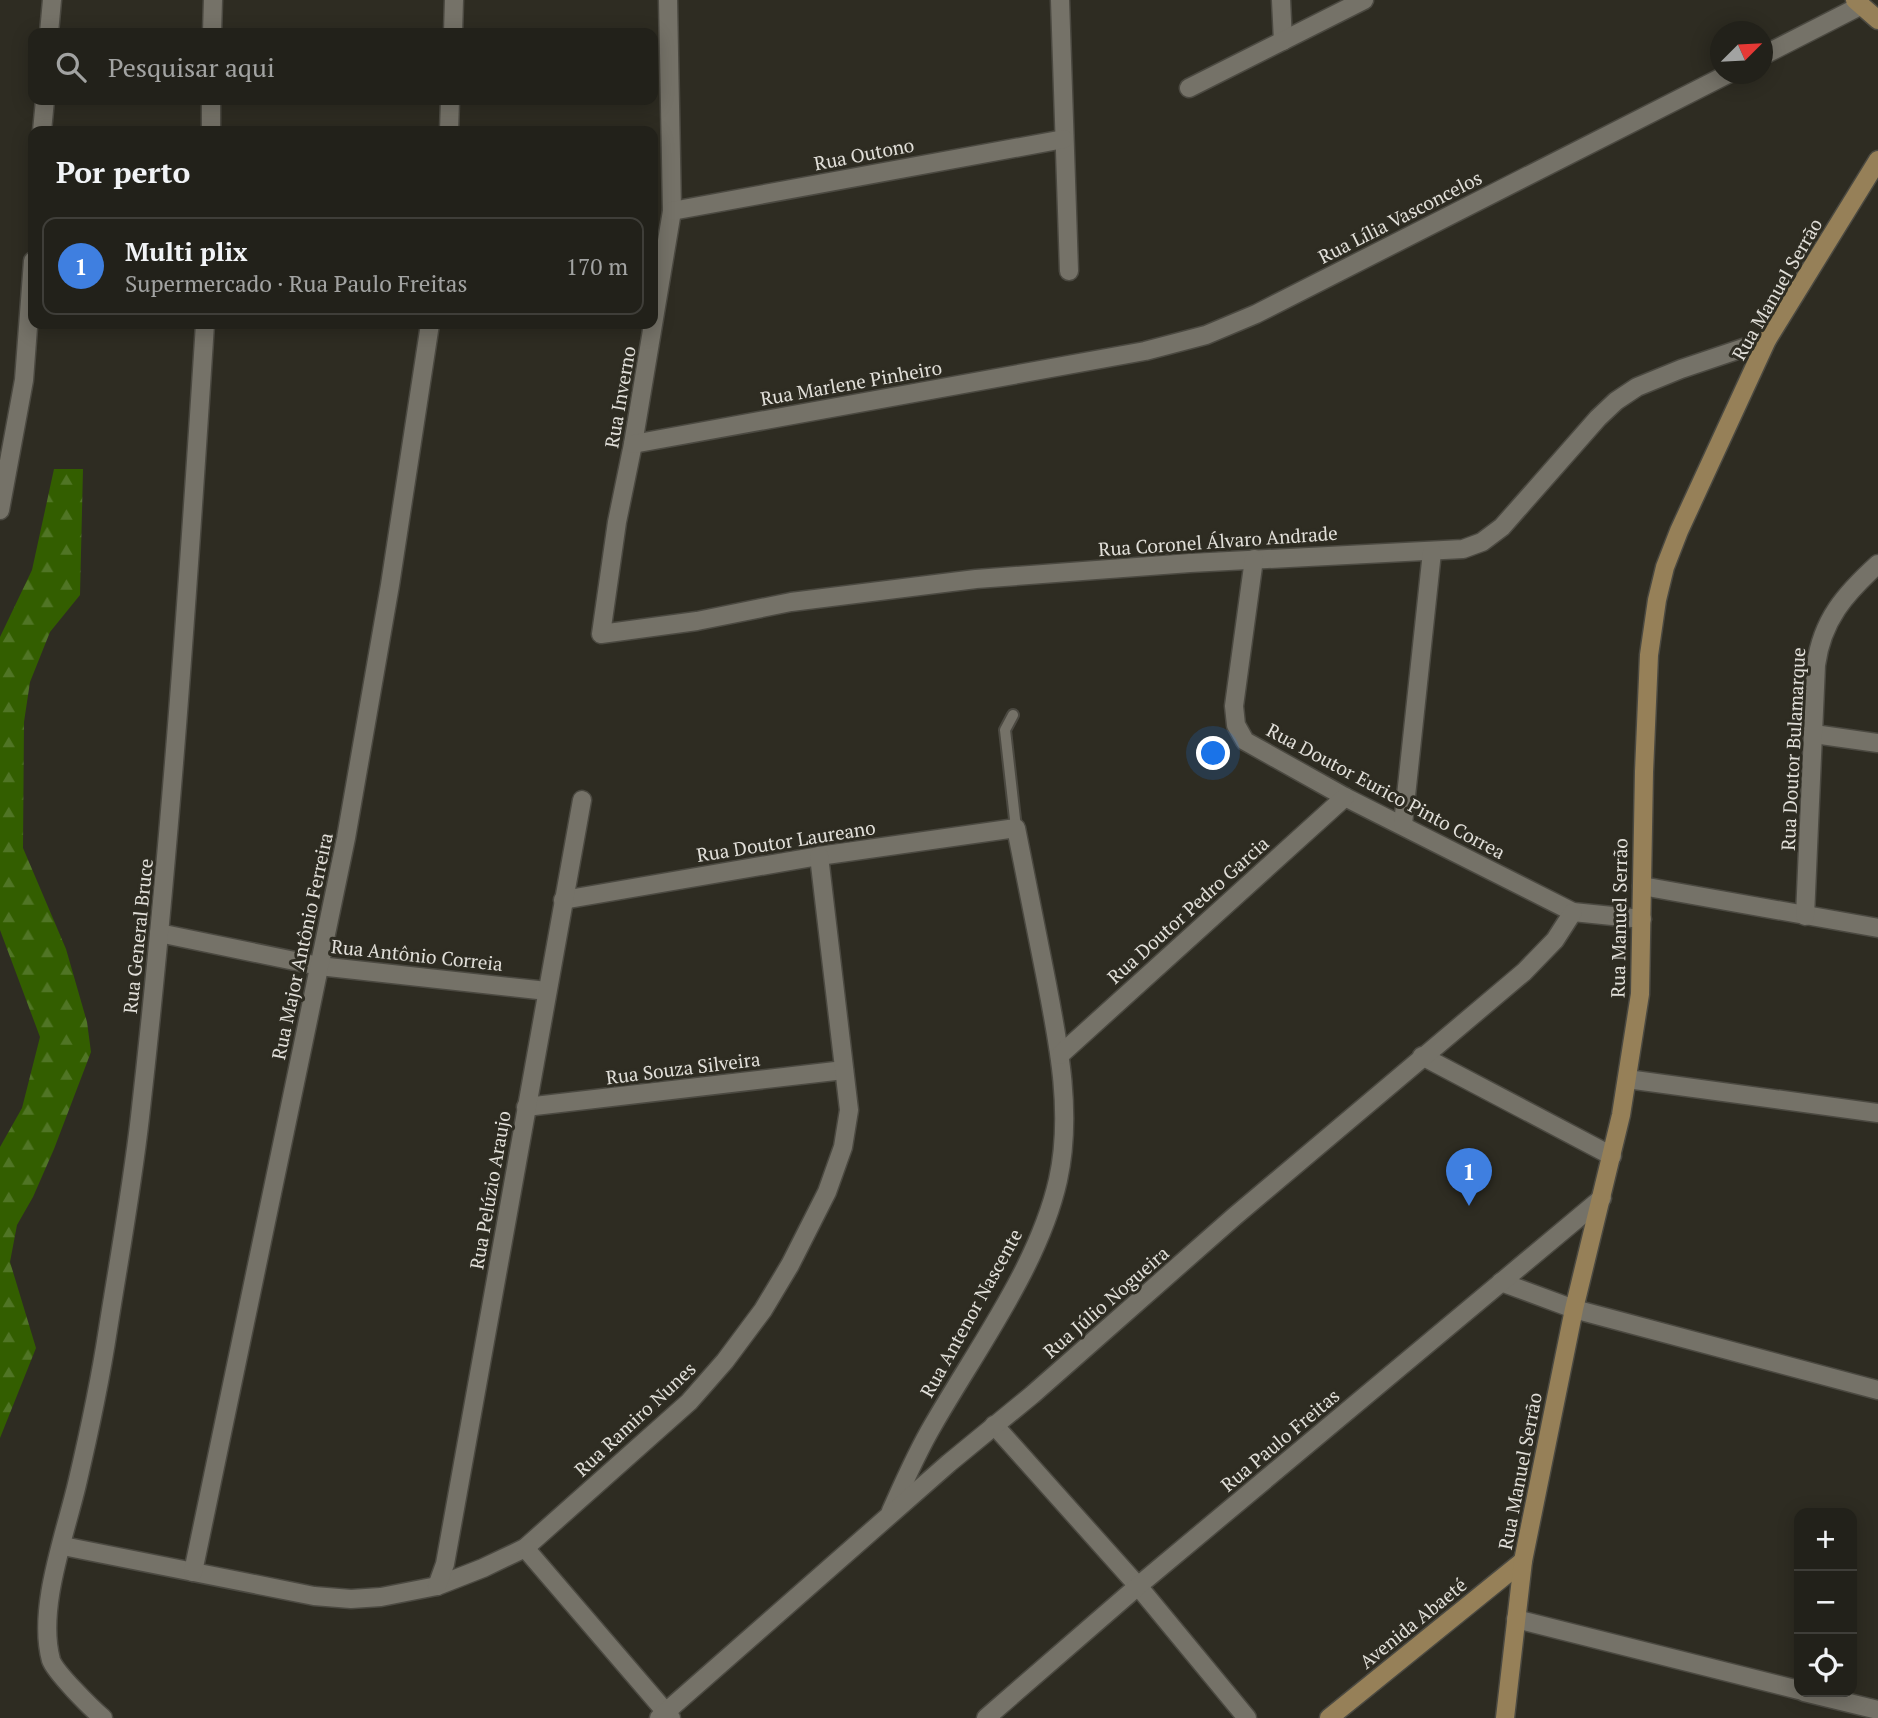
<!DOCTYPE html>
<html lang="pt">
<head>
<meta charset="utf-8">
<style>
  :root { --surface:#22211a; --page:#2e2e27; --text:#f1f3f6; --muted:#a2a3a2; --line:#3f3e39; --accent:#d93025 }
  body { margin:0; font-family:"PT Serif",serif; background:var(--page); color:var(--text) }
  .controls { position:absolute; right:21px; bottom:21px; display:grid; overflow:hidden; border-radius:14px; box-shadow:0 4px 18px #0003 }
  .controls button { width:63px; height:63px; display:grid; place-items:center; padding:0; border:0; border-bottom:2px solid var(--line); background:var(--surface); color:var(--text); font:35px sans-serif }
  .compass { position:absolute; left:1710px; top:21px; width:63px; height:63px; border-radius:50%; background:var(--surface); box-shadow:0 4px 18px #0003; rotate:66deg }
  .you { position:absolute; left:1214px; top:754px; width:24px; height:24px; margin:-18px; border:5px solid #fff; border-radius:50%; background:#1a73e8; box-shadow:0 0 0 10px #1a73e833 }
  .badge { display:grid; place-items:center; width:46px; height:46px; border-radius:50%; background:var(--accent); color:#fff; font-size:23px; font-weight:700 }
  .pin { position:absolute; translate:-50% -58px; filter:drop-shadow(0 2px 4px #0008) }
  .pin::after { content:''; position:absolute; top:37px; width:24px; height:21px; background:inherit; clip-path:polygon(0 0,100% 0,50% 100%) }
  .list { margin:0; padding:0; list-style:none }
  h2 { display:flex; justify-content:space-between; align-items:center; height:91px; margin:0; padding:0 28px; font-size:30px }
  h2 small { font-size:23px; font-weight:400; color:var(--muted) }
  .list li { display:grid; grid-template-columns:46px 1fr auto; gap:21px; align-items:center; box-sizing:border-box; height:98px; margin:0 14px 14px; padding:0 14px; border:2px solid var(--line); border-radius:14px }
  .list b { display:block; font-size:26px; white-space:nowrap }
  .list p { margin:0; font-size:23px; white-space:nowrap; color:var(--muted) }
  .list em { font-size:23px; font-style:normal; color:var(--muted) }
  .icon { flex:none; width:38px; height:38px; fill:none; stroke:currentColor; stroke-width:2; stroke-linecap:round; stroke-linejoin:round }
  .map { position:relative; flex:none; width:1878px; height:1718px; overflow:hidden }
  .search { position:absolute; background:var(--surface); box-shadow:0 4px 18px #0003; left:28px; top:28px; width:630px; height:77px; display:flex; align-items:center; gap:18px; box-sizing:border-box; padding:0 24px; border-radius:14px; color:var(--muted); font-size:26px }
  .panel { position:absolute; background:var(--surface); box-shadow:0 4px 18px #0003; left:28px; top:126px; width:630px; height:203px; border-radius:14px }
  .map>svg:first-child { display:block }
</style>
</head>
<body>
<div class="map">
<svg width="1878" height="1718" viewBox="0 0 1878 1718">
  <defs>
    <pattern id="forest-firs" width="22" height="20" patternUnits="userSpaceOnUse" patternTransform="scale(1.75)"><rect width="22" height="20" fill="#335e00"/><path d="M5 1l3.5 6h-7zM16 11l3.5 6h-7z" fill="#507525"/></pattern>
  </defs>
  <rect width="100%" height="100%" fill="#2e2c22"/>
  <!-- forest -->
  <polygon fill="url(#forest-firs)" points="54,469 83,469 80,595 50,632 30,682 24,722 23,848 66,949 87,1022 91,1052 54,1149 33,1197 17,1225 10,1262 36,1348 0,1438 0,1147 22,1108 40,1037 0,930 0,637 32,570"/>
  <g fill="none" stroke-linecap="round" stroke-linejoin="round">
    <!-- lane casing -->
    <g stroke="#4b4941" stroke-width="14">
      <polyline id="lane" points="1013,715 1005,730 1016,828"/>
    </g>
    <!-- street casing -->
    <g stroke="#4b4941" stroke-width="21">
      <g id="street">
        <polyline points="668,0 672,211 633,444 617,522 601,634 697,621 791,602 976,579 1190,563 1463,549 1482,542 1502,527 1598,418 1616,401 1637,387 1681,369 1767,340"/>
        <polyline points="1060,0 1069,271"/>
        <polyline points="1281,0 1283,41"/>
        <polyline points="49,33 52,0"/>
        <polyline points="212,33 213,0"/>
        <polyline points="453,33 454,0"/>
        <polyline points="1762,56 1860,6"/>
        <polyline points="1189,88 1364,0"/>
        <polyline points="42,131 45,100"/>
        <polyline points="211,131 211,100"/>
        <polyline points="449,131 450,100"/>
        <polyline points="672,211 1064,139"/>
        <polyline points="633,444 1145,351 1206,335 1256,314 1728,74"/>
        <polyline points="0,510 24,380 33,261"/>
        <polyline points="1254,559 1234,706 1236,725 1245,741 1345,797 1573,912 1642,919"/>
        <polyline points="1814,734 1878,743"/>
        <polyline points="1403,824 1432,552"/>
        <polyline points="1642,886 1878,928"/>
        <path d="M563 900 819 856 1016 828C1026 877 1035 926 1045 974 1058 1041 1073 1112 1058 1180 1039 1265 976 1350 933 1425 917 1452 904 1482 891 1511"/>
        <path d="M1805 916 1816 665C1822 620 1845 594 1878 564"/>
        <polyline points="159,933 319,966 547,991"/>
        <polyline points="1060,1055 1345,797"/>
        <polyline points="1422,1056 1612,1156"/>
        <polyline points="1627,1079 1878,1113"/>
        <polyline points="526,1107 844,1070"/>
        <polyline points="1501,1282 1574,1309 1878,1390"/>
        <polyline points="994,1425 1138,1586 1247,1718"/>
        <polyline points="63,1546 314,1596 351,1599 381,1597 437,1586 483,1568 525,1548 689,1402 725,1361 763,1310 790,1265 827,1192 843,1147 849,1110 819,856"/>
        <polyline points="525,1548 671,1718"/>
        <polyline points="193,1572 346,838 390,585 430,324"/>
        <polyline points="437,1586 445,1564 582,800"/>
        <polyline points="1516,1619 1799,1690"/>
        <polyline points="1804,1692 1878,1710"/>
        <path d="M103 1718C91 1708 55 1672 51 1660 37 1609 65 1535 77 1484 89 1433 100 1382 108 1329 119 1259 132 1188 140 1117 170 853 188 588 205 324"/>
        <polyline points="659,1718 949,1463 1032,1395 1235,1216 1524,972 1555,940 1573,912"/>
        <polyline points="986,1718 1138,1586 1602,1198"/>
      </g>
    </g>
    <!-- secondary casing -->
    <g stroke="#4b4941" stroke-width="21">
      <g id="secondary">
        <polyline points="1855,0 1878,20"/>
        <polyline points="1329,1718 1523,1561"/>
        <polyline points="1505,1718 1523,1561 1574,1309 1621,1115 1640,994 1644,772 1649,655 1657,600 1665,567 1679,531 1767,340 1878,160"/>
      </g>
    </g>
    <!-- lane -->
    <use href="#lane" stroke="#757268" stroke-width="10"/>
    <!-- street -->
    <use href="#street" stroke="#757268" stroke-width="18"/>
    <!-- secondary -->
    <use href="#secondary" stroke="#968058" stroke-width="18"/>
  </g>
  <g text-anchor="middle" stroke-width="6" stroke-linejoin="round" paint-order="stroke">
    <!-- street labels -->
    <g font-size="19" fill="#e1dfd9" stroke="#2e2c22">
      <text transform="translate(864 154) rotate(-11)" y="7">Rua Outono</text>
      <text transform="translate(1400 217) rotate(-27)" y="7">Rua Lília Vasconcelos</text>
      <text transform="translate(1777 289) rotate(-60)" y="7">Rua Manuel Serrão</text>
      <text transform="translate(851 383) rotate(-10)" y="7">Rua Marlene Pinheiro</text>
      <text transform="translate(620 397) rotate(-80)" y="7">Rua Inverno</text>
      <text transform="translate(1218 541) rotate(-4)" y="7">Rua Coronel Álvaro Andrade</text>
      <text transform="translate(1793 749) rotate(-87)" y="7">Rua Doutor Bulamarque</text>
      <text transform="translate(1386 791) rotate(28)" y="7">Rua Doutor Eurico Pinto Correa</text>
      <text transform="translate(786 841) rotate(-9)" y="7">Rua Doutor Laureano</text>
      <text transform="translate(1188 910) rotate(-42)" y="7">Rua Doutor Pedro Garcia</text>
      <text transform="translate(1619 918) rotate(-89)" y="7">Rua Manuel Serrão</text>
      <text transform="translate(138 936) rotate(-84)" y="7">Rua General Bruce</text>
      <text transform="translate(302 946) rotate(-78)" y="7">Rua Major Antônio Ferreira</text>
      <text transform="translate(417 955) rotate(6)" y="7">Rua Antônio Correia</text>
      <text transform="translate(683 1068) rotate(-7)" y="7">Rua Souza Silveira</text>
      <text transform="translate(490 1190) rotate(-80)" y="7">Rua Pelúzio Araujo</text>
      <text transform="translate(1106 1302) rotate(-41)" y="7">Rua Júlio Nogueira</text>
      <text transform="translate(971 1313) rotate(-61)" y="7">Rua Antenor Nascente</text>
      <text transform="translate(635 1419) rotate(-43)" y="7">Rua Ramiro Nunes</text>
      <text transform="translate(1280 1440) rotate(-40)" y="7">Rua Paulo Freitas</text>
      <text transform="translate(1520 1471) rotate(-79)" y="7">Rua Manuel Serrão</text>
      <text transform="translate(1413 1623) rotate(-39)" y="7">Avenida Abaeté</text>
    </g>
  </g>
</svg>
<div class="controls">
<button>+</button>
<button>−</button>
<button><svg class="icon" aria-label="locate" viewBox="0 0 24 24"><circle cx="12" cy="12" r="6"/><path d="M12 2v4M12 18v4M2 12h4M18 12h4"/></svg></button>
</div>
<svg class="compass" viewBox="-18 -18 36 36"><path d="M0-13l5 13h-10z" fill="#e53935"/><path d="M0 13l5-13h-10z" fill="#a2a3a2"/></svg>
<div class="you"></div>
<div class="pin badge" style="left:1469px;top:1206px;background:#3f7fe0">1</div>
<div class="search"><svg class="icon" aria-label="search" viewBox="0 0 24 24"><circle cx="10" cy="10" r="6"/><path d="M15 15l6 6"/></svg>Pesquisar aqui</div>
<section class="panel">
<h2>Por perto<small></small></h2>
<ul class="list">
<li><span class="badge" style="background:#3f7fe0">1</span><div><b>Multi plix</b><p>Supermercado · Rua Paulo Freitas</p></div><em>170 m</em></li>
</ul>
</section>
</div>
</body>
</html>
